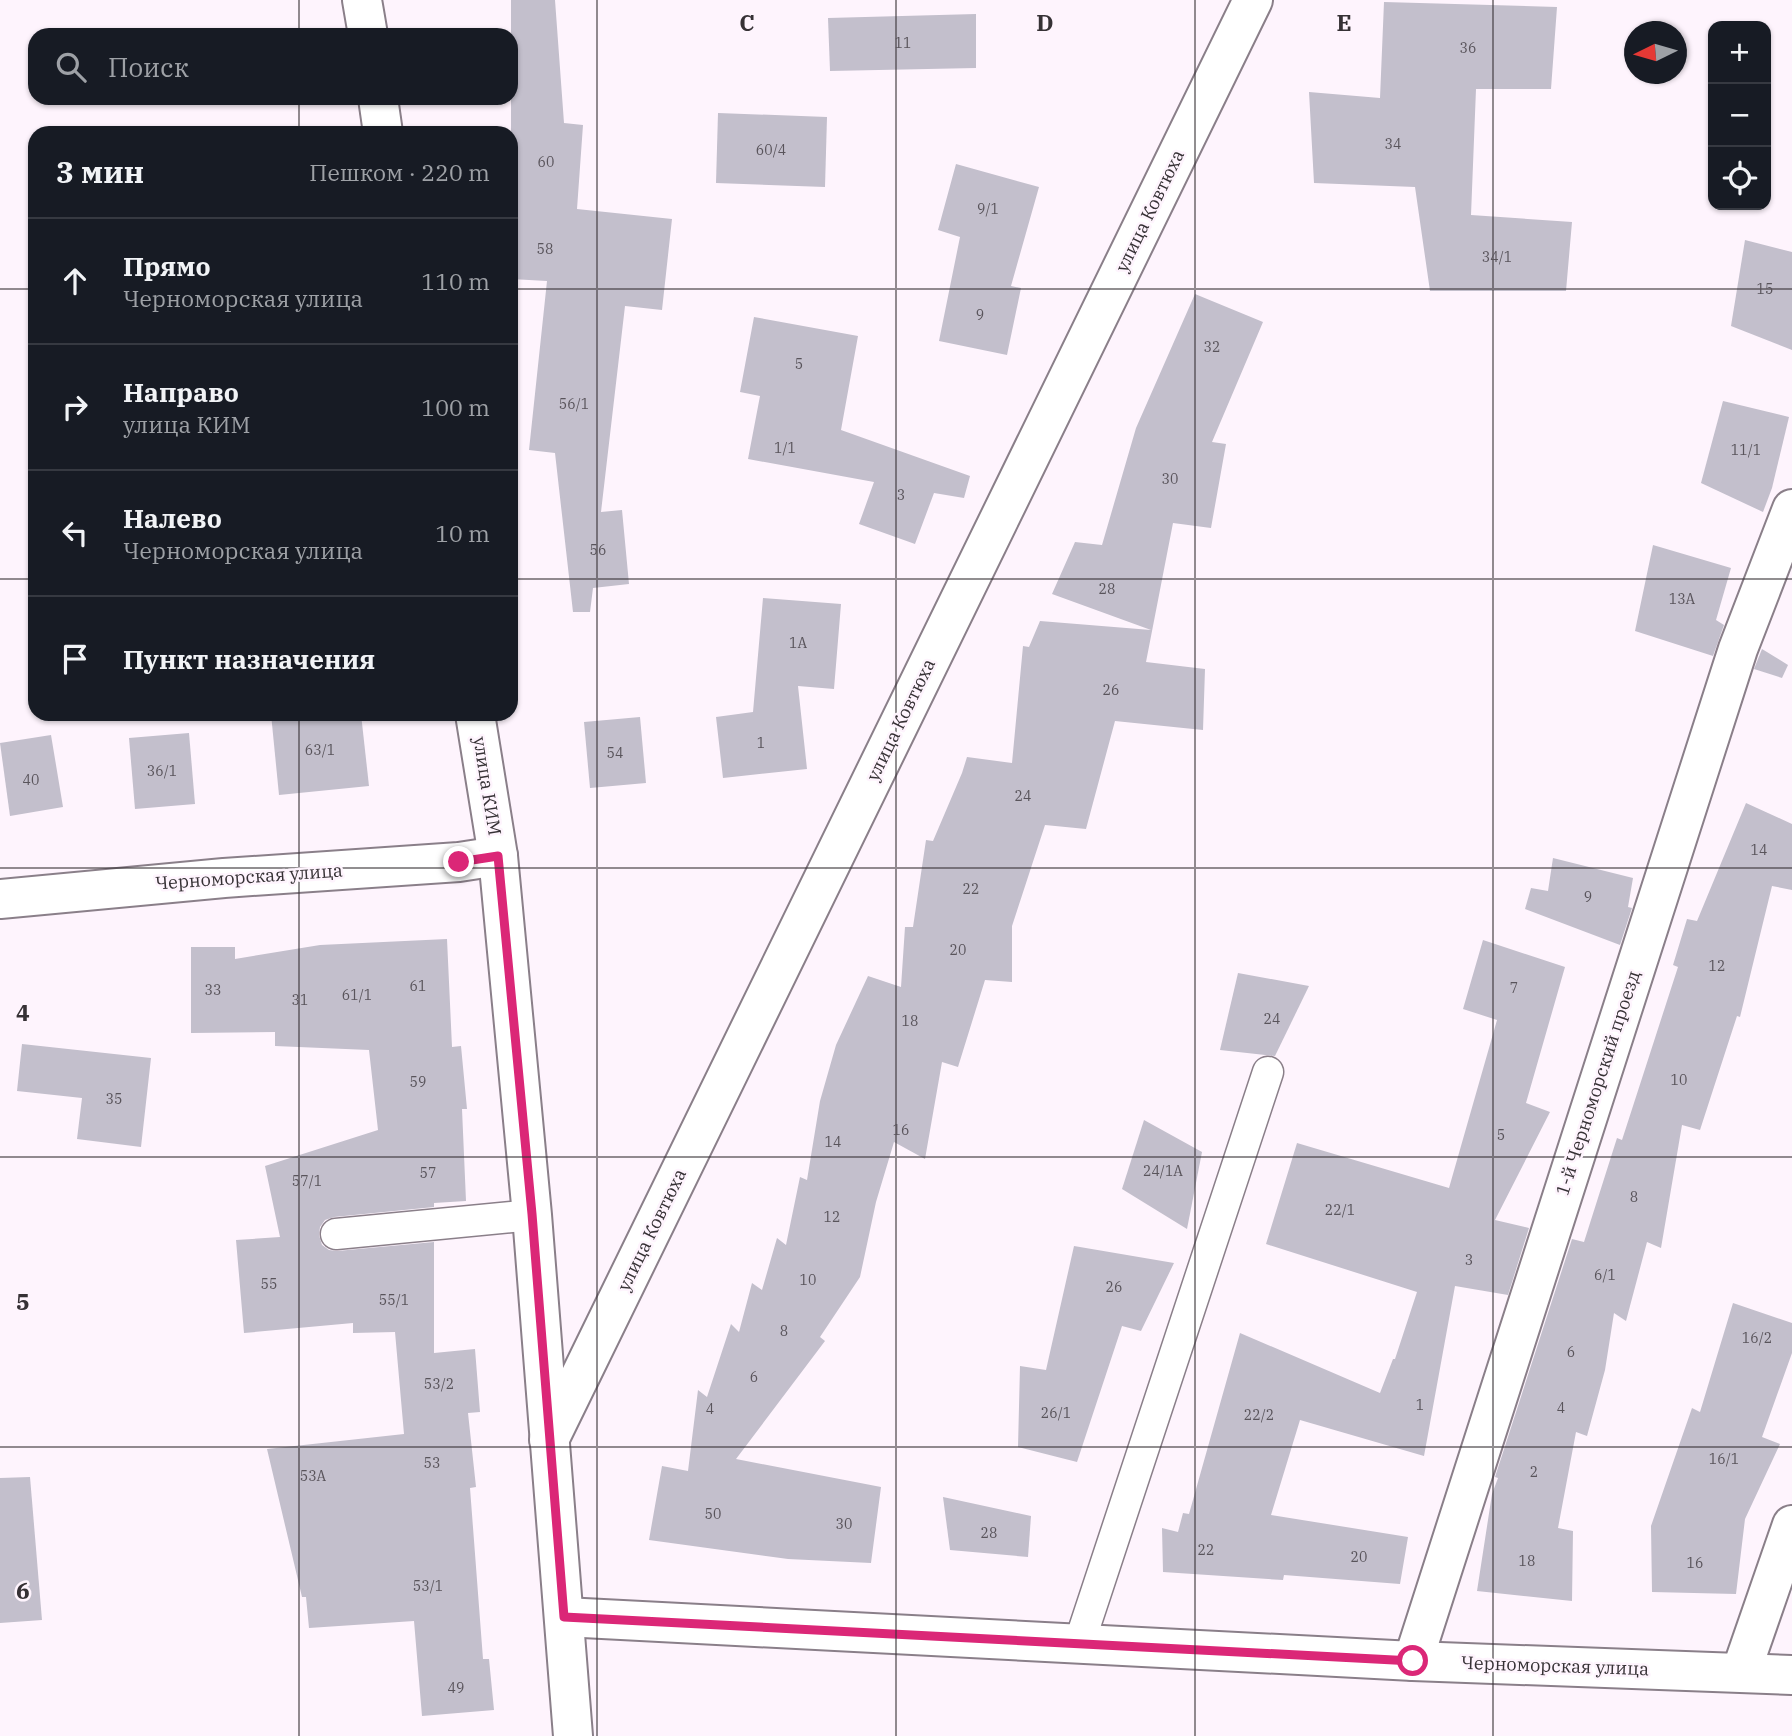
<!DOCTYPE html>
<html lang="ru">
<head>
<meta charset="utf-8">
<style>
  :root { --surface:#171b24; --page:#242831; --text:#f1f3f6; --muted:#9ea1a6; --line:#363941 }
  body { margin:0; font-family:"IBM Plex Serif",serif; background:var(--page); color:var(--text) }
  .controls { position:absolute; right:21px; top:21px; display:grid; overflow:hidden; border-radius:14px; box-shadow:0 2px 5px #0004 }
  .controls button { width:63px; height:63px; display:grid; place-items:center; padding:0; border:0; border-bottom:2px solid var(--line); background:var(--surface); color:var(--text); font:35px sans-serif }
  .compass { position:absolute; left:1624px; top:21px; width:63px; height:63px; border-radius:50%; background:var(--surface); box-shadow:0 2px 5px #0004; rotate:265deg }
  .stop { position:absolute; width:21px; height:21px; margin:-16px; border:5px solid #db2777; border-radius:50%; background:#fff }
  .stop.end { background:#db2777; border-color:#fff; box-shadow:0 2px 7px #0008 }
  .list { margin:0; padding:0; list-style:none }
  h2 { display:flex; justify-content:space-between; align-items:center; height:91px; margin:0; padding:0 28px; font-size:30px }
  h2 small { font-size:23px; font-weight:400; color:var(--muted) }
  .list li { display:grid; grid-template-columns:46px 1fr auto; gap:21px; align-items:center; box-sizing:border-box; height:126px; padding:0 28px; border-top:2px solid var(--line) }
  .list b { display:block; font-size:26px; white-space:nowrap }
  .list p { margin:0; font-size:23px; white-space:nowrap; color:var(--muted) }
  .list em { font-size:23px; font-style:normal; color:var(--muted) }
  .icon { flex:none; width:38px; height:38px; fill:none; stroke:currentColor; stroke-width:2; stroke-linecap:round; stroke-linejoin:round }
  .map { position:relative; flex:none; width:1792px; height:1736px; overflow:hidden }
  .search { position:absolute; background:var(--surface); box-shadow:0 2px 5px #0004; left:28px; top:28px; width:490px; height:77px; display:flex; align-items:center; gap:18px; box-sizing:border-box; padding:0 24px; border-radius:21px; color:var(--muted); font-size:26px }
  .panel { position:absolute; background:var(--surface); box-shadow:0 2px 5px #0004; left:28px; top:126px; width:490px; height:595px; border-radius:21px }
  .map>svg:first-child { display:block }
</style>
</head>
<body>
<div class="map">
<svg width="1792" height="1736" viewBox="0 0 1792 1736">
  <rect width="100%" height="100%" fill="#fef4fd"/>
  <!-- building -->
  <g fill="#c3bfcc">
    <polygon points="511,0 555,0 564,123 583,125 577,209 672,219 662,310 625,306 601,512 622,510 629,584 593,588 590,612 573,612 555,453 529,450 547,281 511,279"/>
    <polygon points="1384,2 1557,7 1551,89 1476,89 1471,215 1572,222 1566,291 1430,291 1415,187 1314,183 1309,92 1380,98"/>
    <polygon points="976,14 976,68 830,71 828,18"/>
    <polygon points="718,113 827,117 825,187 716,183"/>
    <polygon points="956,164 1039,187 1011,286 1021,288 1007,355 939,341 960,237 938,230"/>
    <polygon points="1745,240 1792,252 1792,350 1731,326"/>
    <polygon points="1195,294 1263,322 1212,442 1226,444 1211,528 1173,523 1146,662 1205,669 1203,730 1115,721 1086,829 1045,825 1012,926 1012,982 985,980 958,1067 942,1062 925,1159 894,1142 876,1202 860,1277 820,1337 825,1341 736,1459 881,1487 871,1563 788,1559 649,1540 662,1466 688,1471 698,1390 707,1397 731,1324 739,1332 752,1283 762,1290 777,1238 786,1245 800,1177 807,1180 820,1101 836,1045 868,976 901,987 905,927 913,927 926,840 933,841 962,773 967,757 1012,763 1023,646 1029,647 1040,621 1151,630 1052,594 1075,542 1102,545 1136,428"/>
    <polygon points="754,317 858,336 841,430 970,476 964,498 934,493 915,544 859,524 874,482 748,459 760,396 740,392"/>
    <polygon points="1723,401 1789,417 1772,488 1763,512 1701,483"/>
    <polygon points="1653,545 1731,568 1716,620 1724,625 1713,656 1635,631"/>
    <polygon points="763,598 841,604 834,689 798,686 807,769 723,778 716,717 753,712"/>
    <polygon points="1762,649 1788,665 1782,678 1754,669"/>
    <polygon points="271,714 361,714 369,786 279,795"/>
    <polygon points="640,717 646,783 590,788 584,722"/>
    <polygon points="189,733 195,804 135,809 129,738"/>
    <polygon points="51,735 63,807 10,816 0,743"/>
    <polygon points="1746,803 1792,824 1792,890 1772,886 1740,1017 1737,1016 1700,1130 1682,1125 1661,1248 1647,1242 1626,1321 1614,1313 1605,1370 1587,1436 1576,1432 1558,1528 1573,1531 1572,1601 1477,1591 1492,1494 1498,1478 1495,1477 1572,1239 1584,1242 1617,1138 1622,1140 1678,967 1673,965 1687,919 1697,921"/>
    <polygon points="1553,858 1633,878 1628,907 1632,908 1620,945 1525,909 1531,888 1548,891"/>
    <polygon points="447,939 452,1047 461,1046 467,1109 462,1109 466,1201 434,1203 434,1207 334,1217 325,1220 320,1227 319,1235 322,1245 329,1250 337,1251 434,1242 434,1353 475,1349 480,1412 468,1413 476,1487 470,1488 483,1659 489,1659 494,1710 422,1716 414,1621 309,1628 306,1597 302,1597 267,1449 404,1434 395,1332 353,1333 353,1323 244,1333 236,1240 280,1237 265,1166 378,1130 369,1050 275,1046 275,1032 191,1033 191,947 235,947 235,959 320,945"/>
    <polygon points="1483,940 1565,967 1526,1103 1550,1112 1495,1220 1529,1228 1508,1295 1455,1286 1424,1456 1300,1420 1271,1515 1408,1537 1400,1584 1284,1575 1283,1580 1163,1572 1162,1528 1178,1532 1183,1513 1189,1514 1240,1333 1380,1393 1393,1359 1395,1359 1417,1292 1266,1244 1297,1143 1449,1188 1497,1020 1463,1009"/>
    <polygon points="1238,973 1309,986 1275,1056 1220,1050"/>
    <polygon points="22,1044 151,1058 141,1147 77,1139 82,1098 17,1091"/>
    <polygon points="1144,1120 1202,1152 1187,1229 1122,1189"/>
    <polygon points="1074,1246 1174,1263 1141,1331 1122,1326 1077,1462 1018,1447 1020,1366 1046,1370"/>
    <polygon points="1733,1303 1792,1323 1792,1353 1762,1437 1780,1444 1745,1519 1736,1594 1652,1592 1651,1526 1692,1408 1700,1412"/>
    <polygon points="30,1477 42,1620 0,1623 0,1478"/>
    <polygon points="943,1497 1031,1516 1028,1557 950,1550"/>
  </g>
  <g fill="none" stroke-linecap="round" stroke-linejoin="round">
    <!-- service casing -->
    <g stroke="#8a7f89" stroke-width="33">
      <g id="service">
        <polyline points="336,1234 532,1215"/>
        <polyline points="1079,1644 1268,1072"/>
      </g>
    </g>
    <!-- minor casing -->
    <g stroke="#8a7f89" stroke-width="42">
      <g id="minor">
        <polyline points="0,899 224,878 459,862 498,856"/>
        <polyline points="564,1617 1413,1661 1792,1675"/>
        <polyline points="1413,1661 1738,649 1792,509"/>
        <polyline points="1741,1672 1792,1525"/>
      </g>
    </g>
    <!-- tertiary casing -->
    <g stroke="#8a7f89" stroke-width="42">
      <g id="tertiary">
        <polyline points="362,0 368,35"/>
        <polyline points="378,98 383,133"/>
        <polyline points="475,714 498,856 532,1215 573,1736"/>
        <polyline points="549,1440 1253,0"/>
      </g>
    </g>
    <!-- service -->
    <use href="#service" stroke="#fff" stroke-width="30"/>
    <!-- minor -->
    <use href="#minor" stroke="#fff" stroke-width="38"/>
    <!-- tertiary -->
    <use href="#tertiary" stroke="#fff" stroke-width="38"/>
  </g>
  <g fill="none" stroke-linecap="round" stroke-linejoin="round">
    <!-- route -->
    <polyline stroke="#db2777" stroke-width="9" points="459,862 498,856 532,1214 564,1617 1413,1661"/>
  </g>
  <!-- grid -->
  <path fill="none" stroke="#363135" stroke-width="2" stroke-opacity="0.55" d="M299 0V35M597 0V1736M896 0V1736M1195 0V1736M1493 0V1736M299 98V133M0 289H35M511 289H1792M0 579H35M511 579H1792M299 714V1736M0 868H1792M0 1157H1792M0 1447H1792"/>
  <g text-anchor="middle" stroke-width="5" stroke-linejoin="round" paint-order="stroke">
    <!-- number labels -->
    <g font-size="14" fill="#59545b">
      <text x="903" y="48">11</text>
      <text x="1468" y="53">36</text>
      <text x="1393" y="149">34</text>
      <text x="771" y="155">60/4</text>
      <text x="546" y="167">60</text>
      <text x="988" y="214">9/1</text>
      <text x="545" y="254">58</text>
      <text x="1497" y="262">34/1</text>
      <text x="1765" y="294">15</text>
      <text x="980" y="320">9</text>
      <text x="1212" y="352">32</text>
      <text x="799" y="369">5</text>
      <text x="574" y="409">56/1</text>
      <text x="785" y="453">1/1</text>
      <text x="1746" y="455">11/1</text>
      <text x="1170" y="484">30</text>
      <text x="901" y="500">3</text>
      <text x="598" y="555">56</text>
      <text x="1107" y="594">28</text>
      <text x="1682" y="604">13А</text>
      <text x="798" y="648">1А</text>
      <text x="1111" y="695">26</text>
      <text x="761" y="748">1</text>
      <text x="320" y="755">63/1</text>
      <text x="615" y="758">54</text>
      <text x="162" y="776">36/1</text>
      <text x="31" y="785">40</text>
      <text x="1023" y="801">24</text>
      <text x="1759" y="855">14</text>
      <text x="971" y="894">22</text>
      <text x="1588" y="902">9</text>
      <text x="958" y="955">20</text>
      <text x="1717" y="971">12</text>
      <text x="418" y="991">61</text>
      <text x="1514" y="993">7</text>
      <text x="213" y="995">33</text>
      <text x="357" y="1000">61/1</text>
      <text x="300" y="1005">31</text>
      <text x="1272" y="1024">24</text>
      <text x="910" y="1026">18</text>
      <text x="1679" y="1085">10</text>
      <text x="418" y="1087">59</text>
      <text x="114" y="1104">35</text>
      <text x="901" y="1135">16</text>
      <text x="1501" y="1140">5</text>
      <text x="833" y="1147">14</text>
      <text x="1163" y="1176">24/1А</text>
      <text x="428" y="1178">57</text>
      <text x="307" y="1186">57/1</text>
      <text x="1634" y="1202">8</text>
      <text x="1340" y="1215">22/1</text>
      <text x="832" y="1222">12</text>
      <text x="1469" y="1265">3</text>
      <text x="1605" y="1280">6/1</text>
      <text x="808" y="1285">10</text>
      <text x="269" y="1289">55</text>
      <text x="1114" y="1292">26</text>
      <text x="394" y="1305">55/1</text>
      <text x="784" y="1336">8</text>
      <text x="1757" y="1343">16/2</text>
      <text x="1571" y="1357">6</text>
      <text x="754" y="1382">6</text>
      <text x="439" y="1389">53/2</text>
      <text x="1420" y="1410">1</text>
      <text x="1561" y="1413">4</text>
      <text x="710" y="1414">4</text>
      <text x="1056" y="1418">26/1</text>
      <text x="1259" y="1420">22/2</text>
      <text x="1724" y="1464">16/1</text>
      <text x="432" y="1468">53</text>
      <text x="1534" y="1477">2</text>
      <text x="313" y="1481">53А</text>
      <text x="713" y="1519">50</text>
      <text x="844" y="1529">30</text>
      <text x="989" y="1538">28</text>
      <text x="1206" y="1555">22</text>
      <text x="1359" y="1562">20</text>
      <text x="1527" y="1566">18</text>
      <text x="1695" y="1568">16</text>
      <text x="428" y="1591">53/1</text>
      <text x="456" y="1693">49</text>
    </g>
    <!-- street labels -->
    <g font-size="18" fill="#363135" stroke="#fef4fd">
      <text transform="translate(1150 211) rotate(-64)" y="6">улица Ковтюха</text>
      <text transform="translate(901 720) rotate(-64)" y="6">улица Ковтюха</text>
      <text transform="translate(487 786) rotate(81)" y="6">улица КИМ</text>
      <text transform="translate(249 877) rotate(-4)" y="6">Черноморская улица</text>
      <text transform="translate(1598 1083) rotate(-72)" y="6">1-й Черноморский проезд</text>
      <text transform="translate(652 1230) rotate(-64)" y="6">улица Ковтюха</text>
      <text transform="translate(1555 1666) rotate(2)" y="6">Черноморская улица</text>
    </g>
  </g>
  <g font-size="23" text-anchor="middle" font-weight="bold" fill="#363135" stroke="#fef4fd" stroke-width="5" stroke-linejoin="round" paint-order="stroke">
    <text x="747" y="31">C</text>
    <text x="1045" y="31">D</text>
    <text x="1344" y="31">E</text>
    <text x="23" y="1021">4</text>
    <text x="23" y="1310">5</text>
    <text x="23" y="1599">6</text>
  </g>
</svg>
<div class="controls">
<button>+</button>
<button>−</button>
<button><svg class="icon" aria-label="locate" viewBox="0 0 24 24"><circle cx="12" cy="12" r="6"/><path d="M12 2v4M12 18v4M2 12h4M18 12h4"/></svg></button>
</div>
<svg class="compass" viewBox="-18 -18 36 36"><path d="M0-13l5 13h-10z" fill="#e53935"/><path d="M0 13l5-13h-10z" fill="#9ea1a6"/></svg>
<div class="stop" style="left:1413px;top:1661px"></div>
<div class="stop end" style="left:459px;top:862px"></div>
<div class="search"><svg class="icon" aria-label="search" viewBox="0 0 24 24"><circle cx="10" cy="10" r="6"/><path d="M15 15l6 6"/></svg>Поиск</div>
<section class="panel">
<h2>3 мин<small>Пешком · 220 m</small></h2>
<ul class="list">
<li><svg class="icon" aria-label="ahead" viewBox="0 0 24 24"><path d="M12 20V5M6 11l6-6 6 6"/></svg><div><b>Прямо</b><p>Черноморская улица</p></div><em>110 m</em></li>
<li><svg class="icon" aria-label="right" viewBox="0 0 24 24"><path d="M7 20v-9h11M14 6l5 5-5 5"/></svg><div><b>Направо</b><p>улица КИМ</p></div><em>100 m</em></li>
<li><svg class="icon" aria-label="left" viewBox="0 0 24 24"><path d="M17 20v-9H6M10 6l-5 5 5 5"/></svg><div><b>Налево</b><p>Черноморская улица</p></div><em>10 m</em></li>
<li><svg class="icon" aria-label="arrive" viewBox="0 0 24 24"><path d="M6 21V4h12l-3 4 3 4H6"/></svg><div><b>Пункт назначения</b></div></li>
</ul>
</section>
</div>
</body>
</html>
